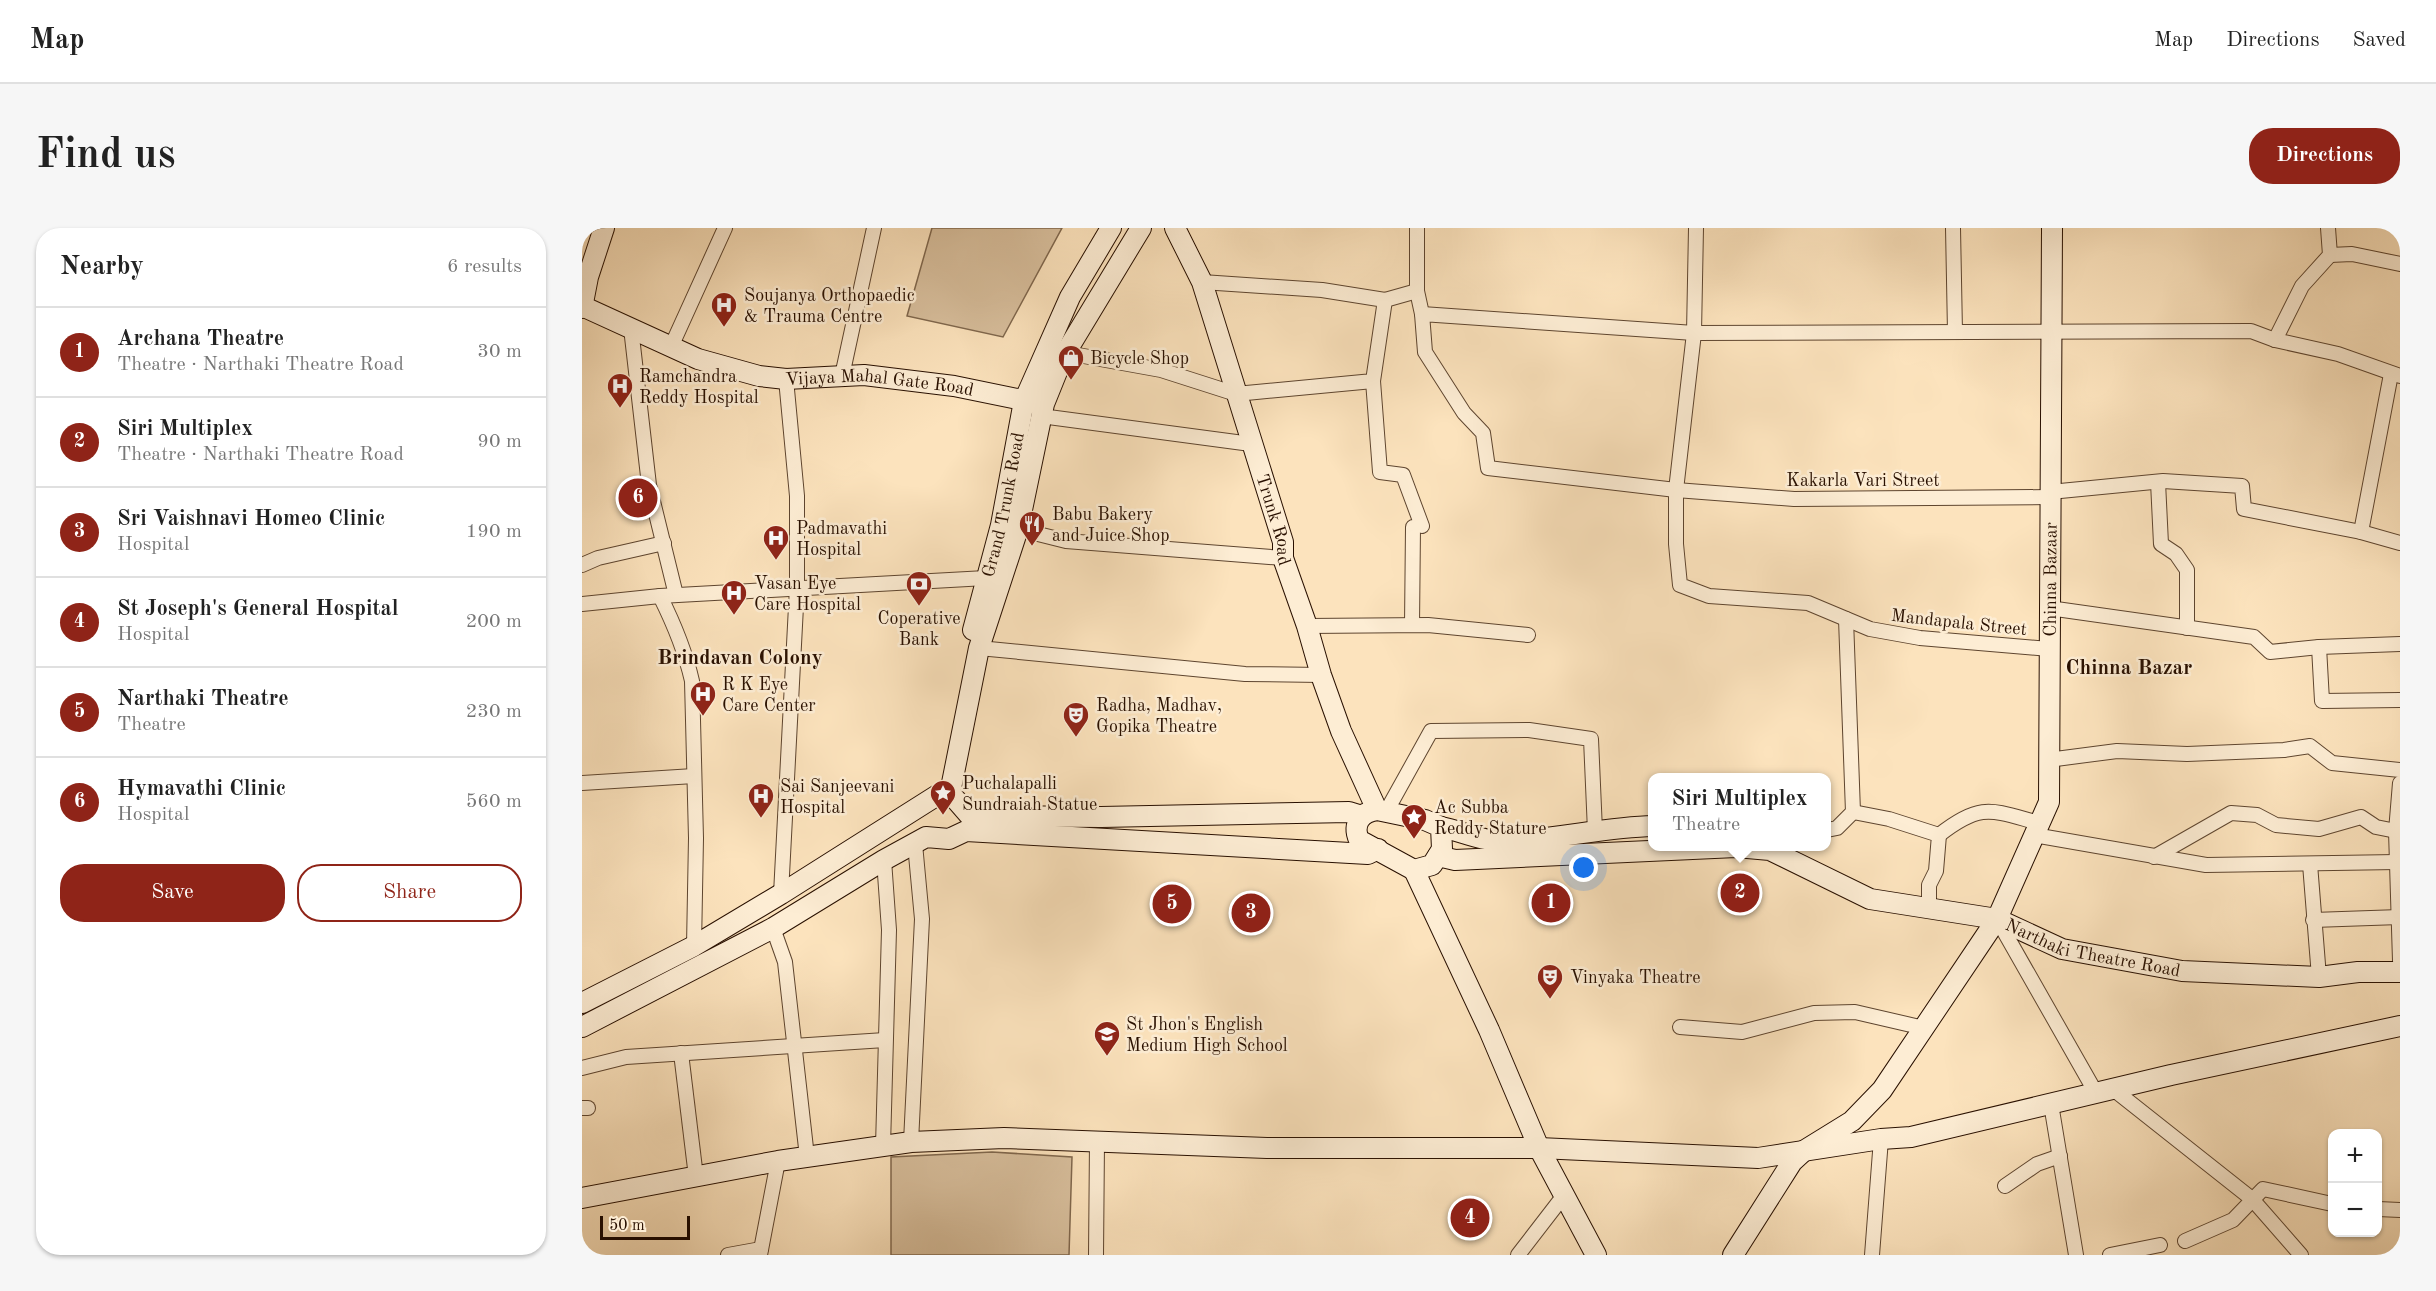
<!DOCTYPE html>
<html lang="en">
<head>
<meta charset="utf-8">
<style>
  :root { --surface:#fff; --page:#f6f6f6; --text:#222; --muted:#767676; --line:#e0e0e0; --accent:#8f2418 }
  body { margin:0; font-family:"Old Standard TT",serif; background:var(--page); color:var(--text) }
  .controls { position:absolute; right:18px; bottom:18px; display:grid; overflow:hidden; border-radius:12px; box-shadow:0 2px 4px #0004 }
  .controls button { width:54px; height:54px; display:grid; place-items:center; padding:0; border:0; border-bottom:2px solid var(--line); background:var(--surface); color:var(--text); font:30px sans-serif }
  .scale { position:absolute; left:18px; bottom:15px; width:90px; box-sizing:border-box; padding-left:6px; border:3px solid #291000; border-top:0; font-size:16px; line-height:21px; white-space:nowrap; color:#291000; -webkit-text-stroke:4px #fdedd4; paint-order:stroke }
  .you { position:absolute; left:1002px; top:640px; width:21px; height:21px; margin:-15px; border:4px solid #fff; border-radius:50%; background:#1a73e8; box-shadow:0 0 0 9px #1a73e833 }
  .badge { display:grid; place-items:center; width:39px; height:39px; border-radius:50%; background:var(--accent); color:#fff; font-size:20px; font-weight:700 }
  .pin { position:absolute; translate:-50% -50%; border:3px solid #fff; box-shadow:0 2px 6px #0006 }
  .popup { position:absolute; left:1066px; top:545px; width:183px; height:78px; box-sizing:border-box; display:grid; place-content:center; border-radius:12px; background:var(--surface); filter:drop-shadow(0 2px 4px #0005); font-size:20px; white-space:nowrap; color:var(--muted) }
  .popup b { font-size:22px; color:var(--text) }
  .popup::after { content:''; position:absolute; left:50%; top:100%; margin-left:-12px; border:12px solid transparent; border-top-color:var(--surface) }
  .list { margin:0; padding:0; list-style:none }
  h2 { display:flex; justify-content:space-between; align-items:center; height:78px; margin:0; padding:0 24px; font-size:26px }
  h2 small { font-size:20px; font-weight:400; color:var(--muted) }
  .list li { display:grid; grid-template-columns:39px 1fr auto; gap:18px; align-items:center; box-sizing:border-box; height:90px; padding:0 24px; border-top:2px solid var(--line) }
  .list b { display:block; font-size:22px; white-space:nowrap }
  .list p { margin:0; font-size:20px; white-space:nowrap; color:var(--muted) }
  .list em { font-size:20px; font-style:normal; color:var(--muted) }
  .actions { display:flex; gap:12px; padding:18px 24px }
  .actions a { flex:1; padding:14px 0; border:2px solid var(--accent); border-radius:24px; text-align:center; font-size:21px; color:var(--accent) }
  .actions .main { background:var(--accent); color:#fff }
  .map { position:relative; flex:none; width:1818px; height:1027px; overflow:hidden; border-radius:24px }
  header { display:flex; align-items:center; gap:36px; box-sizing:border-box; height:84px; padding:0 30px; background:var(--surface); border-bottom:2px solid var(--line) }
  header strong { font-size:28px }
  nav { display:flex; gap:33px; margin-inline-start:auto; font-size:21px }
  .intro { display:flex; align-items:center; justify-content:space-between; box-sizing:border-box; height:144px; padding:0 36px }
  h1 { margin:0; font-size:42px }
  .button { padding:15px 27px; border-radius:24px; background:var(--accent); color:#fff; font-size:21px; font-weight:700 }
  main { display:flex; gap:36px; padding:0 36px }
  aside { flex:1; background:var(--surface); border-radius:24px; box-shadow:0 2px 4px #0004 }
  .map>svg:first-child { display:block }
</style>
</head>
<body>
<header>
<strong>Map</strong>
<nav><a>Map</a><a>Directions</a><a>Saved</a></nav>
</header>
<div class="intro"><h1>Find us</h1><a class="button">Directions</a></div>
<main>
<aside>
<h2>Nearby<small>6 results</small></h2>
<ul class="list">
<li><span class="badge">1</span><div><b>Archana Theatre</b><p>Theatre · Narthaki Theatre Road</p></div><em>30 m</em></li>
<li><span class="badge">2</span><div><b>Siri Multiplex</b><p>Theatre · Narthaki Theatre Road</p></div><em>90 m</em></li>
<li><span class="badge">3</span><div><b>Sri Vaishnavi Homeo Clinic</b><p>Hospital</p></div><em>190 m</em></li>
<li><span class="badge">4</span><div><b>St Joseph's General Hospital</b><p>Hospital</p></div><em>200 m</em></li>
<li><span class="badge">5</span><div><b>Narthaki Theatre</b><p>Theatre</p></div><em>230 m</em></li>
<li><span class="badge">6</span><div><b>Hymavathi Clinic</b><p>Hospital</p></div><em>560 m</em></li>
</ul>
<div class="actions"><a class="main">Save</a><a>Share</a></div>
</aside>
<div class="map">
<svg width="1818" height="1027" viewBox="0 0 1818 1027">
  <rect width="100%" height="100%" fill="#fce3bd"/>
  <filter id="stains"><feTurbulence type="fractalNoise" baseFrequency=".00333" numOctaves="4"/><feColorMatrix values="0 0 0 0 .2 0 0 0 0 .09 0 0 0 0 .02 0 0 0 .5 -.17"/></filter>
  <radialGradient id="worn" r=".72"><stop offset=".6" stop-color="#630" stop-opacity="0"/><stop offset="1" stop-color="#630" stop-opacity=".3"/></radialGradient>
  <!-- green -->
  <g fill="#d8bf9d" stroke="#80684e" stroke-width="1.5">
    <polygon points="350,0 480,0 421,109 325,88"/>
    <polygon points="410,924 490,929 487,1027 309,1027 309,929"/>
  </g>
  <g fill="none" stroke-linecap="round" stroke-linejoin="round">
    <!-- street casing -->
    <g stroke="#5e452f" stroke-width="16">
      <g id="street">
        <polyline points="835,0 835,63 840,86"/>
        <polyline points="1114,0 1112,105 1094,262 1094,316 1098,357 1127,368 1226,375 1288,401 1338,410 1467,421"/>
        <polyline points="1371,0 1373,104"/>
        <polyline points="1748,27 1770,26 1818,36"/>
        <polyline points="803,72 835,63"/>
        <polyline points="49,100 67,257 94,367"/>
        <polyline points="1693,112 1720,58 1748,27 1746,0"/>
        <polyline points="89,119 143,0"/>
        <polyline points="481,129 496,127 579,142 654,166 791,153 803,72 740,62 620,54"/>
        <polyline points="260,148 292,0"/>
        <polyline points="791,153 798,244 821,247 840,298"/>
        <polyline points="459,188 669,216"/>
        <polyline points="1576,254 1579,316 1594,326 1605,342 1605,400"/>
        <polyline points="1468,264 1581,253 1660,258 1662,281 1779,304 1818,315"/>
        <polyline points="1468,269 1212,271 1094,262 906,240 901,205 882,185 843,124 840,86 1112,105 1669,103 1693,112 1756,126 1818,148"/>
        <polyline points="436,301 484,313 701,330"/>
        <polyline points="1779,304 1809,146"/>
        <polyline points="0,337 16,330 82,315"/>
        <path d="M78 368C92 396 103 422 110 453L114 610 112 718"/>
        <polyline points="0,376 78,368 404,350"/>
        <polyline points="1467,380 1672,409 1688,424 1737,419 1818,416"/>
        <polyline points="830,397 831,299"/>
        <polyline points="725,398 846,397 946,407"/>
        <polyline points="1737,419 1740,473 1818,472"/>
        <polyline points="397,420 663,446 739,447"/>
        <polyline points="1466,532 1535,523 1605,526 1702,522 1728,518 1750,535 1818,542"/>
        <polyline points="0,555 112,548"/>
        <polyline points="804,584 849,503 947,502 1009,511 1013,603"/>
        <polyline points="1271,584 1307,591 1357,607 1354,643 1347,657 1347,680"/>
        <polyline points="1245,602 1255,600 1271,584 1264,391"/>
        <polyline points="1818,603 1814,603 1818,733"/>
        <path d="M1357 607C1399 574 1409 582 1457 595"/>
        <polyline points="1452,607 1624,637 1815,634"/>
        <polyline points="1572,629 1649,585 1675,587 1694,597 1737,601 1779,589 1794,599 1814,603 1818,555"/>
        <polyline points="1728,636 1737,749"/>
        <polyline points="199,666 215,359 215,268 204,151"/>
        <polyline points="1415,691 1514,865"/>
        <polyline points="1731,692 1818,689"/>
        <polyline points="191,700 203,734 225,929"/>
        <polyline points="1098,799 1160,804 1232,785 1273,784 1342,800"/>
        <polyline points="99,825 114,949"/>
        <polyline points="0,840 44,829 303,812"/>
        <polyline points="1531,861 1670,971 1719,1027"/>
        <polyline points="1469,876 1494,1027"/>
        <polyline points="0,880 6,880"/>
        <polyline points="329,914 340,691 333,616"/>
        <polyline points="301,918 307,702 302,632"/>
        <polyline points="1423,958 1455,936 1478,928"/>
        <polyline points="1796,981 1818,982"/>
        <polyline points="1603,1013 1651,992 1681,961 1750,976"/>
        <polyline points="146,1027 179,1021"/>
        <polyline points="178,1027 196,933"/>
        <polyline points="514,1027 515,914"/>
        <polyline points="936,1027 983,966"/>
        <polyline points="1290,1027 1299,911"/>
        <polyline points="1528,1027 1578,1017"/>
      </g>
    </g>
    <!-- secondary casing -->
    <g stroke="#291000" stroke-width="22">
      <g id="secondary">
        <path id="s1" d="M593 0 620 54 701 314V330L725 398 739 447 759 503 795 582"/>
        <path id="s2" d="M0 78 116 131 177 148 204 151 282 147 372 158 455 175"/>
        <polyline points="0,80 6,49 22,0"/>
        <path id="s3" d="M391 402 419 297 442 173 488 69 529 0"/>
        <polyline points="368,565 397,420 436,301 462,176 481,129 559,0"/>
        <path d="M795 582 843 592 859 599 860 621 850 637 832 642 777 612C770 596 779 584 795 582Z"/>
        <path d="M859 599C878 603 900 613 918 613 970 613 1020 599 1071 598"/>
        <path id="s4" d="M856 628 873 632 1154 619 1188 622 1288 671 1415 691 1480 721 1600 743 1737 749 1776 744H1818"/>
        <polyline points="832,642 907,802 957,920 1014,1027"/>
        <polyline points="0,775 112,718 199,666 354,568 368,565 388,588 519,589 767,584 780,588"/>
        <polyline points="0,799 191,700 302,632 344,609 367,611 384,603 786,626 796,621"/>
        <polyline points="0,970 196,933 329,914 422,910 685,920 957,920 1176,930 1299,911 1329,909 1589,847 1818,798"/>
        <path id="s5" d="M1151 1027 1210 934 1223 922 1270 893 1300 862 1415 691 1467 574 1470 0"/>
      </g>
    </g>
    <!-- street -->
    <use href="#street" stroke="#fdedd4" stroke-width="14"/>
    <!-- secondary -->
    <use href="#secondary" stroke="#fdedd4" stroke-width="20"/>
  </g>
  <!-- icons -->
  <defs>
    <g id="hospital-pin" transform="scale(1.35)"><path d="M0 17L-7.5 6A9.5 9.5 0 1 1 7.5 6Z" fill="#8f2418" stroke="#fdedd4"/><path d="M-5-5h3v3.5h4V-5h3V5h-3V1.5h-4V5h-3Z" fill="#fff"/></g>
    <g id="shop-pin" transform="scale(1.35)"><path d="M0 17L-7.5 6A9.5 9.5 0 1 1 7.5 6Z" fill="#8f2418" stroke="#fdedd4"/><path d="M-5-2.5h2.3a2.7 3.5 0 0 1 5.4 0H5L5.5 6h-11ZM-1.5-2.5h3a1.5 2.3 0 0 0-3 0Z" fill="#fff"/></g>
    <g id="restaurant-pin" transform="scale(1.35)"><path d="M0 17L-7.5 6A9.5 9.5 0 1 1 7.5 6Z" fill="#8f2418" stroke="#fdedd4"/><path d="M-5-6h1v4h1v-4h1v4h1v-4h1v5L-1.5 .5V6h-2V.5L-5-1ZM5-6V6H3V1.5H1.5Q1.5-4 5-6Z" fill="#fff"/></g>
    <g id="bank-pin" transform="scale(1.35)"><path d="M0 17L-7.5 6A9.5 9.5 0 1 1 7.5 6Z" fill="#8f2418" stroke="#fdedd4"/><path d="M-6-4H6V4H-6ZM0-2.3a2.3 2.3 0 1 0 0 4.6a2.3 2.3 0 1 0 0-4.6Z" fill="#fff"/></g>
    <g id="theatre-pin" transform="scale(1.35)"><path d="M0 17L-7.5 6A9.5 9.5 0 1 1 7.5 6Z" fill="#8f2418" stroke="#fdedd4"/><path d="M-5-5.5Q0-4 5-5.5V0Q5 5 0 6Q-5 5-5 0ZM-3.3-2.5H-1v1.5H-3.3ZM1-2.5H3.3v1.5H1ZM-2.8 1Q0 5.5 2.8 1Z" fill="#fff"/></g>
    <g id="sight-pin" transform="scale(1.35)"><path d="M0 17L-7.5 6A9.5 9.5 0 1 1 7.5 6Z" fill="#8f2418" stroke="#fdedd4"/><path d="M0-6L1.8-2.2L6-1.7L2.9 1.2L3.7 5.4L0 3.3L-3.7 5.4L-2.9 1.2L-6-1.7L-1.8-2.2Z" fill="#fff"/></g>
    <g id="school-pin" transform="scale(1.35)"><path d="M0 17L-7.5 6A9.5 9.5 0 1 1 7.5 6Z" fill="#8f2418" stroke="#fdedd4"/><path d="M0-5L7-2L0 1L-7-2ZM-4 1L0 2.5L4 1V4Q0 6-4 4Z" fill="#fff"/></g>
  </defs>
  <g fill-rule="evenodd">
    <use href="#hospital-pin" x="142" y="77"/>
    <use href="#shop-pin" x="489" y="130"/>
    <use href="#hospital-pin" x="38" y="158"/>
    <use href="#restaurant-pin" x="450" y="296"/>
    <use href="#hospital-pin" x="194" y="310"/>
    <use href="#bank-pin" x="337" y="356"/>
    <use href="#hospital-pin" x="152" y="365"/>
    <use href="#hospital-pin" x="121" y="466"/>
    <use href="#theatre-pin" x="494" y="487"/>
    <use href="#sight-pin" x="361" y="565"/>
    <use href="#hospital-pin" x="179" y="568"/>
    <use href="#sight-pin" x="832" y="589"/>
    <use href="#theatre-pin" x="968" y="749"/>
    <use href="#school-pin" x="525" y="806"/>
  </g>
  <g text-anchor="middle" stroke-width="5" stroke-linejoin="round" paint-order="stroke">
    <!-- poi labels -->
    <g font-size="18" fill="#291000" stroke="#fdedd4" text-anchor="start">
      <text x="162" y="73">Soujanya Orthopaedic<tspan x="162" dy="21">&amp; Trauma Centre</tspan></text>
      <text x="508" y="136">Bicycle Shop</text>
      <text x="57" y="154">Ramchandra<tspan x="57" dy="21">Reddy Hospital</tspan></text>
      <text x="470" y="292">Babu Bakery<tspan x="470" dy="21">and Juice Shop</tspan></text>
      <text x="214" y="306">Padmavathi<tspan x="214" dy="21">Hospital</tspan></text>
      <text x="172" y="361">Vasan Eye<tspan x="172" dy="21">Care Hospital</tspan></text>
      <text x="337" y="396" text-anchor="middle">Coperative<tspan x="337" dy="21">Bank</tspan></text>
      <text x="140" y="462">R K Eye<tspan x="140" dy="21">Care Center</tspan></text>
      <text x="514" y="483">Radha, Madhav,<tspan x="514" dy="21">Gopika Theatre</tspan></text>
      <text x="380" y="561">Puchalapalli<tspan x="380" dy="21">Sundraiah Statue</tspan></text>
      <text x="198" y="564">Sai Sanjeevani<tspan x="198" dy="21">Hospital</tspan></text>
      <text x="852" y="585">Ac Subba<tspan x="852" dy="21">Reddy Stature</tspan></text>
      <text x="988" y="755">Vinyaka Theatre</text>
      <text x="544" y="802">St Jhon's English<tspan x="544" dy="21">Medium High School</tspan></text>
    </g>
    <!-- street labels -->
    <g font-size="18" fill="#291000" stroke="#fdedd4">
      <text dy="6" stroke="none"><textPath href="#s2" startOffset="312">Vijaya Mahal Gate Road</textPath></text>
      <text x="1281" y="258">Kakarla Vari Street</text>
      <text dy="6" stroke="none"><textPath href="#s3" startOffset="129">Grand Trunk Road</textPath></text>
      <text dy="6" stroke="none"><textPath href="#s1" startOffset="309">Trunk Road</textPath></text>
      <text dy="6" stroke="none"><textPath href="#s5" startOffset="783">Chinna Bazaar</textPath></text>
      <text transform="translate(1377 394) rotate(6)" y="6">Mandapala Street</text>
      <text dy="6" stroke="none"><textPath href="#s4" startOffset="674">Narthaki Theatre Road</textPath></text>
    </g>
    <!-- quarter labels -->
    <g font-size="21" font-weight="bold" fill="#291000" stroke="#fdedd4">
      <text x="158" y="436">Brindavan Colony</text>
      <text x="1547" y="446">Chinna Bazar</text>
    </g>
  </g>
  <rect width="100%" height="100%" filter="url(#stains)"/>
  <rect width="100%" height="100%" fill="url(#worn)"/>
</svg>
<div class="controls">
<button>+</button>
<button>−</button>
</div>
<div class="scale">50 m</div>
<div class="you"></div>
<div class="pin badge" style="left:969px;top:675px">1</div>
<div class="pin badge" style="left:1158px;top:665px">2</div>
<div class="popup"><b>Siri Multiplex</b>Theatre</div>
<div class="pin badge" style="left:669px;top:685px">3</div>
<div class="pin badge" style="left:888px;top:990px">4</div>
<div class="pin badge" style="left:590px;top:676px">5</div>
<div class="pin badge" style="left:56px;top:270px">6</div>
</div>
</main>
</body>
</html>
